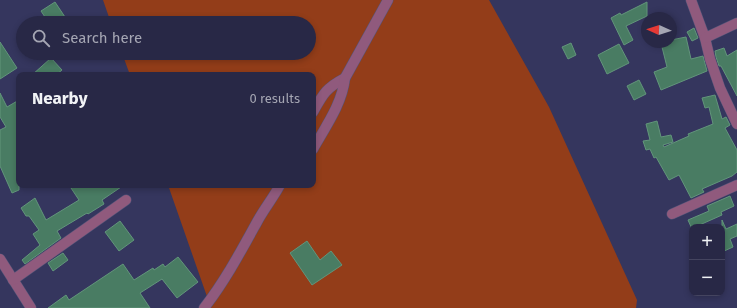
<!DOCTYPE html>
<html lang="en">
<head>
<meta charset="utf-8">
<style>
  :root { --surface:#282846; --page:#30304d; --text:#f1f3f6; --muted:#a5a6b3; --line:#44445f }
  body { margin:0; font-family:"Fira Sans",sans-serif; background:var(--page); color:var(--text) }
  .controls { position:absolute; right:12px; bottom:12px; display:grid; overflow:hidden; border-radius:8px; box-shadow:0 2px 6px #0003 }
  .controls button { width:36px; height:36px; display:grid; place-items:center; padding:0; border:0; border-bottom:1px solid var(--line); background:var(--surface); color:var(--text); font:20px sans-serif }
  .compass { position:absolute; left:641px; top:12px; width:36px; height:36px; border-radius:50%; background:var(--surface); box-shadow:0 2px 6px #0003; rotate:273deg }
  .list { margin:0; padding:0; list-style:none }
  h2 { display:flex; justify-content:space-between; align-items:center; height:52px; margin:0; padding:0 16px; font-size:17px }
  h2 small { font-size:13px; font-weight:400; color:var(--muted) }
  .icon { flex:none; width:22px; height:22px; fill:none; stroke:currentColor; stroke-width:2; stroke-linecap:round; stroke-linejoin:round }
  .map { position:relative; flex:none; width:737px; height:308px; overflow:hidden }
  .search { position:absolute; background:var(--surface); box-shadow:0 2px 6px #0003; left:16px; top:16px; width:300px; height:44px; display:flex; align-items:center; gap:10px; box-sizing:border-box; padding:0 14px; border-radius:22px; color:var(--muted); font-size:15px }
  .panel { position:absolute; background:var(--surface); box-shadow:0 2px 6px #0003; left:16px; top:72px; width:300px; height:116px; border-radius:8px }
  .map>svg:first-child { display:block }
</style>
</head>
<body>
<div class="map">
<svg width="737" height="308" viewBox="0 0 737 308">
  <rect width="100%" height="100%" fill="#35365e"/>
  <!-- green -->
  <polygon fill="#933d19" points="103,0 489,0 549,107 637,300 636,308 211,308 168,185 313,185 313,75 130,75 122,53 309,53 309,23 111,23"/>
  <!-- building -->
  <g fill="#497c63" stroke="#62957b">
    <polygon points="55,2 69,23 49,23 41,11"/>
    <polygon points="647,2 647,16 626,26 633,40 624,45 611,18 620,13 621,15"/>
    <polygon points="694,28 698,38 692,41 687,32"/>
    <polygon points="686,37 691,59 703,56 707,71 661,90 654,72 667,67 661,43 671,42 671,40"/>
    <polygon points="0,42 17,68 0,79"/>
    <polygon points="571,43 576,55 568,59 562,47"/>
    <polygon points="619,44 629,63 607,74 598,55"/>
    <polygon points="724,48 727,56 737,50 737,96 721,66 719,66 716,57 715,51"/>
    <polygon points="51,58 62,70 56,75 32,75"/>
    <polygon points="639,80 646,94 634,100 627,86"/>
    <polygon points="0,93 7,107 19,100 19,190 12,193 0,166 0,130 6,127 0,117"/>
    <polygon points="715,95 722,119 726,117 730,125 725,128 737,150 737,172 732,176 702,189 704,192 691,198 679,175 669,180 656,157 654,158 650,149 646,150 643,141 650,140 646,124 657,121 661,137 671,135 673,142 663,145 664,147 689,136 688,134 713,124 709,107 705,108 702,98"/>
    <polygon points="76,185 124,185 102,200 104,204 88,214 87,213 57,231 61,238 25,264 22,260 40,245 33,234 39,230 29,216 26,216 21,208 35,198 46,220 79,200 71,188"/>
    <polygon points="730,196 734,206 721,212 722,215 695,227 692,227 692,229 688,220 709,211 707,206"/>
    <polygon points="722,220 726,229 737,224 737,236 730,239 733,247 722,252"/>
    <polygon points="120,221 134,240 119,251 105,232"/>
    <polygon points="307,241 320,260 331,251 342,265 312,285 290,253"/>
    <polygon points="63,253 68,260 53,271 48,263"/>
    <polygon points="178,257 198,282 177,298 162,279 140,293 150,308 48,308 66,295 69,300 123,264 134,280 153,268 154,270 163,264 165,267"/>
  </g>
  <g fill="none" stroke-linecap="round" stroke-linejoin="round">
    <!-- minor casing -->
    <g stroke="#525478" stroke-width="11">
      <g id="minor">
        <polyline points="691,0 705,38 710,59 720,88 737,124"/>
        <polyline points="705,38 737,23"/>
        <path d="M313 112C323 94 326 88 345 78"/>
        <path d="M313 149C326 126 342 104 345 78L388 0"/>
        <polyline points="672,214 737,185"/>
        <polyline points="0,259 31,308"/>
        <polyline points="13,280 126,200"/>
        <path d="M204 308C225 281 241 251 257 222 264 209 273 198 280 185"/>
      </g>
    </g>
    <!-- minor -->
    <use href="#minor" stroke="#905a7d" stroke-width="10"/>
  </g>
</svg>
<div class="controls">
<button>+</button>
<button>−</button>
</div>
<svg class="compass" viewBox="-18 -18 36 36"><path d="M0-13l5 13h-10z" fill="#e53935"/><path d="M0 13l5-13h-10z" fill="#a5a6b3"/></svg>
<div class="search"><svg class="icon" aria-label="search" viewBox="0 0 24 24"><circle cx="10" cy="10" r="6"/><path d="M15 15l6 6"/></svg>Search here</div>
<section class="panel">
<h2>Nearby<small>0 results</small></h2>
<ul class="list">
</ul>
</section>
</div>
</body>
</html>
